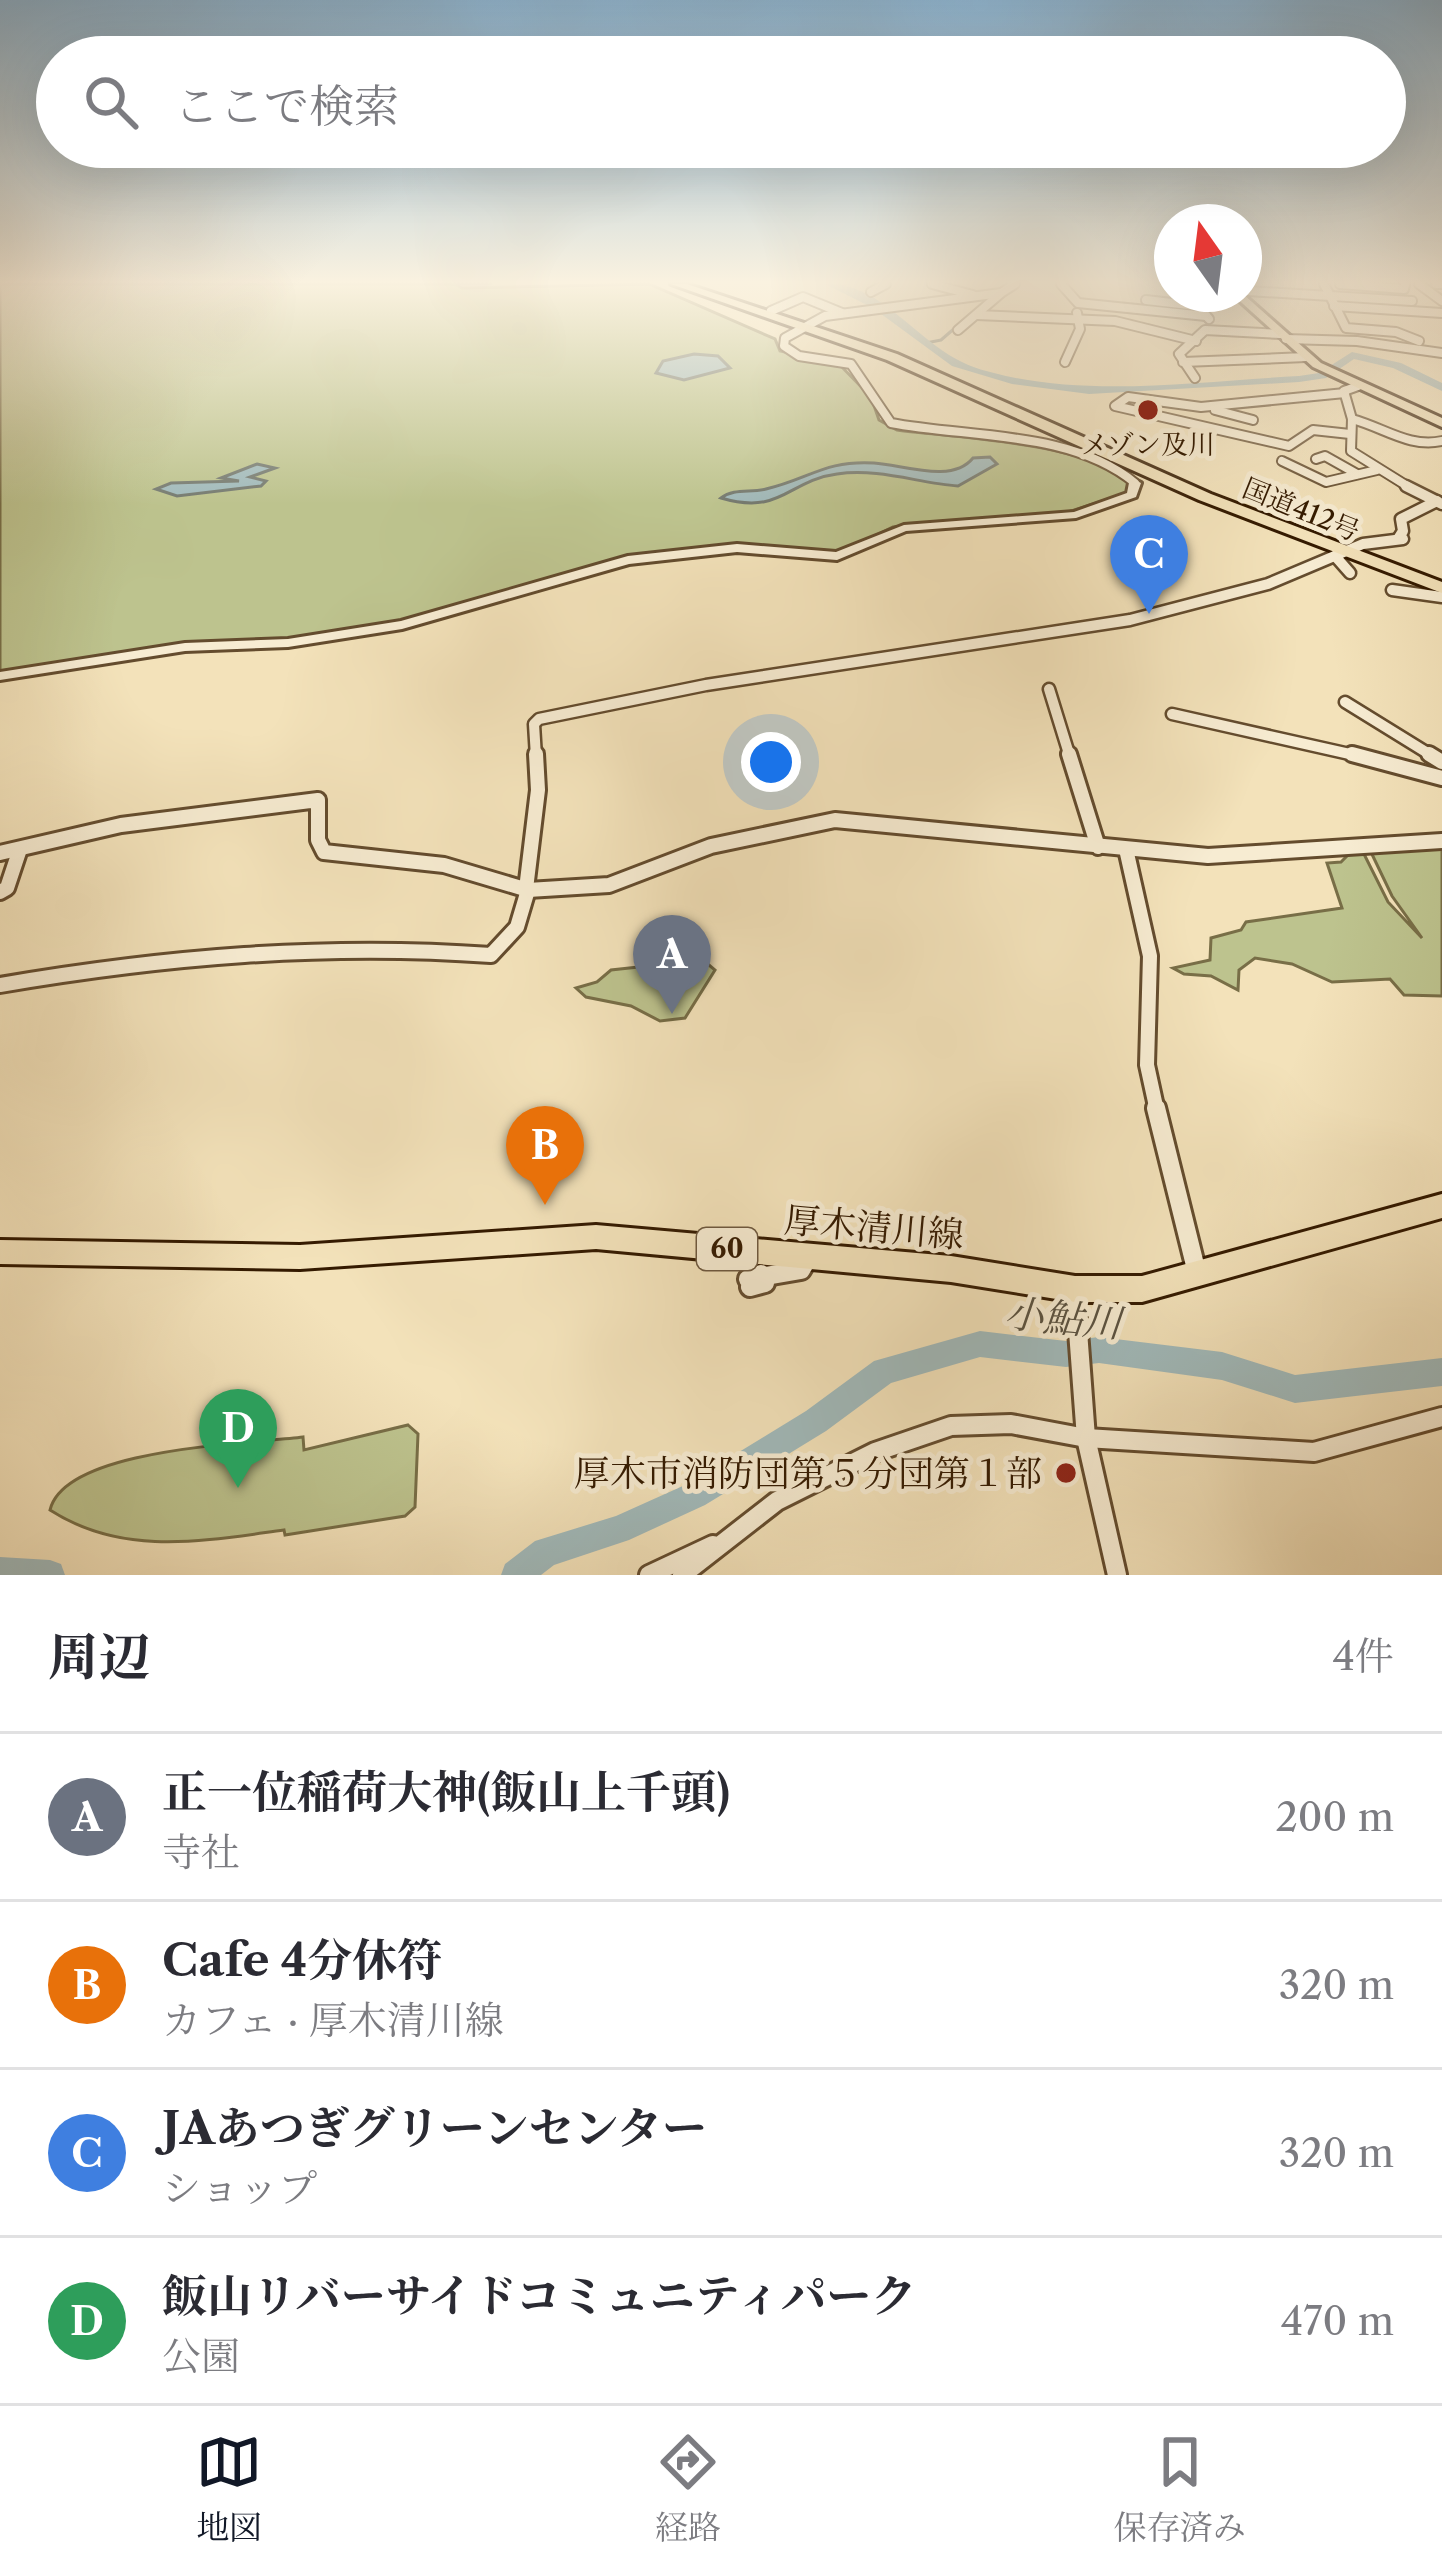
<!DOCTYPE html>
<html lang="ja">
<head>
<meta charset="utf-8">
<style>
  :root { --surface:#fff; --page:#f7f7f7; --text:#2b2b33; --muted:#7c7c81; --line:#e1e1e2; --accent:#111827 }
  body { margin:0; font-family:"Libre Caslon Text","Noto Serif JP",serif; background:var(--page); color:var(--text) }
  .compass { position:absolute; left:1154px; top:204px; width:108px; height:108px; border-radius:50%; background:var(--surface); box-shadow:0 12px 48px #0002; rotate:346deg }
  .you { position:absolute; left:771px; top:762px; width:42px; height:42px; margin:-30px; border:9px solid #fff; border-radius:50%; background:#1a73e8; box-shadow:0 0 0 18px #1a73e833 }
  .badge { display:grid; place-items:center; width:78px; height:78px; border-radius:50%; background:var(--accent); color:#fff; font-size:39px; font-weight:700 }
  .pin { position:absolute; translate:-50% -99px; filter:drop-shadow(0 3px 6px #0008) }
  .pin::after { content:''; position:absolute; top:63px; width:42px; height:36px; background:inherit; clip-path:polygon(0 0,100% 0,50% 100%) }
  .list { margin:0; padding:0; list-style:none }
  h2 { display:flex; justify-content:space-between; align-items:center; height:156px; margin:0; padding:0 48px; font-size:51px }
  h2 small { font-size:39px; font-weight:400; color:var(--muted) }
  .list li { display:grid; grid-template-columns:78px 1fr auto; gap:36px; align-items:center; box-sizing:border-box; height:168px; padding:0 48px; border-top:3px solid var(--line) }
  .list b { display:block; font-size:45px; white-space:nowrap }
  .list p { margin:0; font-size:39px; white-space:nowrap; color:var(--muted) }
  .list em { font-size:39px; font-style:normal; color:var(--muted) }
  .icon { flex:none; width:66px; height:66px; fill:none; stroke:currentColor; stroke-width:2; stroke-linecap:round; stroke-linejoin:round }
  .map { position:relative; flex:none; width:1442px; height:1575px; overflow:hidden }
  .search { position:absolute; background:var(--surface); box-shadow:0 12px 48px #0002; left:36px; right:36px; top:36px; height:132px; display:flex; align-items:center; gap:30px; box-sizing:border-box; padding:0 42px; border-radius:66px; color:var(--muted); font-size:45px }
  .sheet { height:828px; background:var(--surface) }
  nav { display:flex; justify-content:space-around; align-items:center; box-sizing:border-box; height:168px; border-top:3px solid var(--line); background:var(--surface); font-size:33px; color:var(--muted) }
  nav a { display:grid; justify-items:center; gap:6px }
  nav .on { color:var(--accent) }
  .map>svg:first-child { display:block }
</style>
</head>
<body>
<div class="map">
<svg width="1442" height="1575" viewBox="0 0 1442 1575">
  <rect width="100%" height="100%" fill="#f3e2ba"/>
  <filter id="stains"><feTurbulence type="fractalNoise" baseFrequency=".00167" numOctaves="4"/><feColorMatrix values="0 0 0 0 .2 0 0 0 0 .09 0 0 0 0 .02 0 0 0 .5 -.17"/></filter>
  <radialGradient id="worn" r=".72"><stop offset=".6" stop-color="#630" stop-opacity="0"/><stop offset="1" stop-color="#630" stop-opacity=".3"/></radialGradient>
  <!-- green -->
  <g fill="#bdc38e" stroke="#786e47" stroke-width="3">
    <path d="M0 284H455L462 288 649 284 775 339 780 351 839 364 871 397 879 420 897 430C956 438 1088 442 1130 483L1127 493 1065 513 893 527 839 553 723 545 661 556H627L421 618 277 640 189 642 0 672Z"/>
    <polygon points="1442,844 1442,996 1404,995 1390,979 1332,982 1292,964 1255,958 1239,970 1238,990 1211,976 1184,974 1173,968 1210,960 1211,938 1241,930 1246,922 1342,908 1327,863 1341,862 1349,854 1364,854 1388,902 1422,938 1392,896 1369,848"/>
    <polygon points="703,960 715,970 685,1018 660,1021 631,1006 586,997 576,988 597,982 611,970"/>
    <path d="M408 1425 418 1434 415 1507 405 1516 285 1535 284 1530C203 1541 123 1557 50 1510 65 1448 247 1444 303 1437L304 1450Z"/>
  </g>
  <!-- water -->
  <g fill="#a1babb" stroke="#757a70" stroke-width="3">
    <polygon points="694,354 718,356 730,368 684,380 656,373 663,361"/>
    <path d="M990 457 997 464 958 486C918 483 879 468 837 474 788 480 782 516 721 498 734 488 750 493 766 489 809 479 825 460 874 463 904 465 952 484 973 458Z"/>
    <polygon points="257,464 275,468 250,477 266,481 261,486 177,496 156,489 171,483 239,481 221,478"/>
  </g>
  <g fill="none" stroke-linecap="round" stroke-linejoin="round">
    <!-- stream -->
    <g stroke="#757a70" stroke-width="3">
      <polyline points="452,284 491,284"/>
      <polyline points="926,343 941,340 956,327"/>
    </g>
    <!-- river -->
    <g fill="#a1babb" fill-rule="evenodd">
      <path d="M825 284C871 281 907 327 943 351 959 362 976 369 994 373 1088 398 1202 381 1299 376L1319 373 1352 352 1401 363 1442 383V391L1393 368 1354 359 1326 378 1299 382 1089 394 1012 384 952 366 873 308Z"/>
      <polygon points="980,1331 1066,1341 1099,1337 1222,1352 1295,1375 1442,1358 1442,1386 1295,1403 1222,1380 1099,1363 1066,1367 980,1357 891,1383 826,1431 705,1505 629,1540 554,1565 541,1575 501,1575 505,1564 535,1541 616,1516 685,1485 806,1411 874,1361"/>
      <polygon points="0,1557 50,1560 61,1564 65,1575 0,1575"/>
    </g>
    <!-- minor-far3 casing -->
    <g stroke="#644c2e" stroke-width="12">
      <g id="minor-far3">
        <polyline points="932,284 973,295"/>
        <path d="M1015 284 1001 293 825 316 785 338 784 346 799 356 851 364 891 423C969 438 1071 430 1135 483"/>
        <polyline points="1061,284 1078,303 1206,316"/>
        <polyline points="1324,284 1346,328 1396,332 1419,341"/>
        <polyline points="1340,284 1404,289 1405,285"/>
        <polyline points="1419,284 1442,301"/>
        <polyline points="1436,284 1442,284"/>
        <polyline points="1248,291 1412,301"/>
        <polyline points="871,292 886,284"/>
        <polyline points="1146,300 1198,306 1209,319"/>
        <polyline points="1334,306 1442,313"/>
        <polyline points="771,311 803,297 842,313"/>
        <polyline points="977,315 1115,321 1196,341"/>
        <polyline points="958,330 1000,294"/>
        <polyline points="1286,339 1357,341 1442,353"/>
        <polyline points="1065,362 1080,329 1077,313"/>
        <polyline points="1183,362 1306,357"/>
        <polyline points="1195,378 1179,354 1205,330 1280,334"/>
        <polyline points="1358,386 1344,391 1352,419 1351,451 1412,489"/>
        <polyline points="1345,393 1201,407 1128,397 1115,406 1289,446 1313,430 1350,434"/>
        <polyline points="1215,410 1253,420"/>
        <path d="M1352 419C1385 428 1409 448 1442 441"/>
        <polyline points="1316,459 1325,456 1357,474"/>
        <polyline points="1282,461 1326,482 1377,470"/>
      </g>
    </g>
    <!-- minor-far2 casing -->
    <g stroke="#644c2e" stroke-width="15">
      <g id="minor-far2">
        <polyline points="1406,486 1442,504"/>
        <polyline points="1398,539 1403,531 1401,519 1437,501"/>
        <polyline points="1335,556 1350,573"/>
        <polyline points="1392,590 1442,597"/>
        <polyline points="1049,689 1070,757"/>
        <polyline points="1345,702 1434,757"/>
        <polyline points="1172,714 1363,757"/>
        <polyline points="536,757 534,724 539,719 706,685 1130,620 1268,584 1363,544 1403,539"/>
      </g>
    </g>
    <!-- minor-far1 casing -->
    <g stroke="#644c2e" stroke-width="20">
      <g id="minor-far1">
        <polyline points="1069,754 1098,847"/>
        <polyline points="1352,754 1442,778"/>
        <polyline points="1429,754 1442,762"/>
        <polyline points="1126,849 1150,956 1147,1065 1157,1111"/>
        <polyline points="0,853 121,825 318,800 318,840 324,852 444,865 528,890 609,885 711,846 835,820 1208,856 1442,841"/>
        <polyline points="526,889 538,790 536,754"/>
        <polyline points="0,892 7,888 19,852"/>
        <path d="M0 985C163 957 325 943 491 955L517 927 528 890"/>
      </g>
    </g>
    <!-- minor casing -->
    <g stroke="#644c2e" stroke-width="24">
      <g id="minor">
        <polyline points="1156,1108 1197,1273"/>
        <polyline points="748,1279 801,1270 808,1258"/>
        <polyline points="750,1287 765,1283 761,1274"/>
        <polyline points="1075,1291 1086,1438 1117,1575"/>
        <polyline points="649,1575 713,1545"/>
        <polyline points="682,1575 777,1501 875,1452 951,1426 1011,1424 1086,1438 1314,1452 1442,1417"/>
      </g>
    </g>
    <!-- tertiary casing -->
    <g stroke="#644c2e" stroke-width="6">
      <polygon id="tertiary" points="1135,480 1141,483 1136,497 1076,518 906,531 837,560 737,552 629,564 402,629 288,647 185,651 0,680 0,672 185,643 288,639 401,621 628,556 737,544 836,552 904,525 1074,512 1127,493 1129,483"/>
    </g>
    <!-- primary casing -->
    <g stroke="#341a00" stroke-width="6">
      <g id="primary">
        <polygon points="1232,294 1243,294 1321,363 1442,418 1442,427 1313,367"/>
        <polygon points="1442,1194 1442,1218 1142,1302 1075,1302 951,1282 596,1249 300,1269 0,1264 0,1240 300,1245 596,1225 951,1256 1075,1276 1142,1276"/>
      </g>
    </g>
    <!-- trunk casing -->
    <g stroke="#341a00" stroke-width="6">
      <polygon id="trunk" points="671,284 687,284 897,354 1211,494 1442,582 1442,593 1199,500 887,360"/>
    </g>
    <!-- minor-far3 -->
    <use href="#minor-far3" stroke="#f7ecd2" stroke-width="8"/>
    <!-- minor-far2 -->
    <use href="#minor-far2" stroke="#f7ecd2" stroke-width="10"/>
    <!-- minor-far1 -->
    <use href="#minor-far1" stroke="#f7ecd2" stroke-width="14"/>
    <!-- minor -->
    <use href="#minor" stroke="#f7ecd2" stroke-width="18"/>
    <!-- tertiary -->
    <use href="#tertiary" fill="#f7ecd2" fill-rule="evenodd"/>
    <!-- primary -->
    <use href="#primary" fill="#f3e2ba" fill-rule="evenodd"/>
    <!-- trunk -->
    <use href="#trunk" fill="#f3e2ba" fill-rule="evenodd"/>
  </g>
  <!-- sky -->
  <linearGradient id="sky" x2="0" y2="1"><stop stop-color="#8bb6d6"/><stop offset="0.56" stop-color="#faf2e0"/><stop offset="1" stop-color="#faf2e0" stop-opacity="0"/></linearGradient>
  <rect width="1442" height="504" fill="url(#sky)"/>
  <!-- markers -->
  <g fill="#8f2418" stroke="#f7ecd2" stroke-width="4.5">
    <circle cx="1148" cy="410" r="12"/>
    <circle cx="1066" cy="1473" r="12"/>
  </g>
  <g text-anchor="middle" stroke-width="10" stroke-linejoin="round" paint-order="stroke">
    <!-- far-poi labels -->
    <g font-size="27" fill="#341a00" stroke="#f7ecd2">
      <text x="1148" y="454">メゾン及川</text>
    </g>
    <!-- far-street labels -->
    <g font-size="27" fill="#341a00" stroke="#f7ecd2">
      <text transform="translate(1301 510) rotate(22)" y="9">国道412号</text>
    </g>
    <!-- shield labels -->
    <rect fill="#f7ecd2" stroke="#6e593f" stroke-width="3" x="697" y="1228" width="60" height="42" rx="9"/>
    <g font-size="27" font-weight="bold" fill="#341a00">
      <text x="727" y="1258">60</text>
    </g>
    <!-- near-street labels -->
    <g font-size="36" fill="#341a00" stroke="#f7ecd2">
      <text transform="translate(874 1227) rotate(5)" y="13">厚木清川線</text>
    </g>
    <!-- near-poi labels -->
    <g font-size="36" fill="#341a00" stroke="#f7ecd2" text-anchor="end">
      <text x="1042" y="1486">厚木市消防団第５分団第１部</text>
    </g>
    <!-- near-water labels -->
    <g font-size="39" font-style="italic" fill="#5a5241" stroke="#f7ecd2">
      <text transform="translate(1063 1318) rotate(5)" y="14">小鮎川</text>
    </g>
  </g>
  <rect width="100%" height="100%" filter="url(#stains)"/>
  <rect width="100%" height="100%" fill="url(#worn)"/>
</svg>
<svg class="compass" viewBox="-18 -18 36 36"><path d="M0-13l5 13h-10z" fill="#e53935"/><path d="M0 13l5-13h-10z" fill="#7c7c81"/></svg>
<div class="you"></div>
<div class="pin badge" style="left:672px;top:1014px;background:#6b7280">A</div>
<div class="pin badge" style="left:545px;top:1205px;background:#e8710a">B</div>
<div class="pin badge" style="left:1149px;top:614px;background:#3f7fe0">C</div>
<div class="pin badge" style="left:238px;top:1488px;background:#2e9e5b">D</div>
<div class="search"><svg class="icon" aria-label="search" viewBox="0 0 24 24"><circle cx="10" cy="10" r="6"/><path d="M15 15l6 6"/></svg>ここで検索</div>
</div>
<section class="sheet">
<h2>周辺<small>4件</small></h2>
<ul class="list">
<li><span class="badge" style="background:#6b7280">A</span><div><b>正一位稲荷大神(飯山上千頭)</b><p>寺社</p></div><em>200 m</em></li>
<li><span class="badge" style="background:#e8710a">B</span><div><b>Cafe 4分休符</b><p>カフェ · 厚木清川線</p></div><em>320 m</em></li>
<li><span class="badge" style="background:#3f7fe0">C</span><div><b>JAあつぎグリーンセンター</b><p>ショップ</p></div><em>320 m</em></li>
<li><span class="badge" style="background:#2e9e5b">D</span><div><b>飯山リバーサイドコミュニティパーク</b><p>公園</p></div><em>470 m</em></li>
</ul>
</section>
<nav>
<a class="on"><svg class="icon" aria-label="map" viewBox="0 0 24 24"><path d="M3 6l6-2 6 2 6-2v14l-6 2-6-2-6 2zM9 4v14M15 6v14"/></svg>地図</a>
<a><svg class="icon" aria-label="directions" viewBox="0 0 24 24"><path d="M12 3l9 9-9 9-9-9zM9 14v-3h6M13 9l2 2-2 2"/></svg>経路</a>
<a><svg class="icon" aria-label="saved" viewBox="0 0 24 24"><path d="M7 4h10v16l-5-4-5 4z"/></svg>保存済み</a>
</nav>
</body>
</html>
